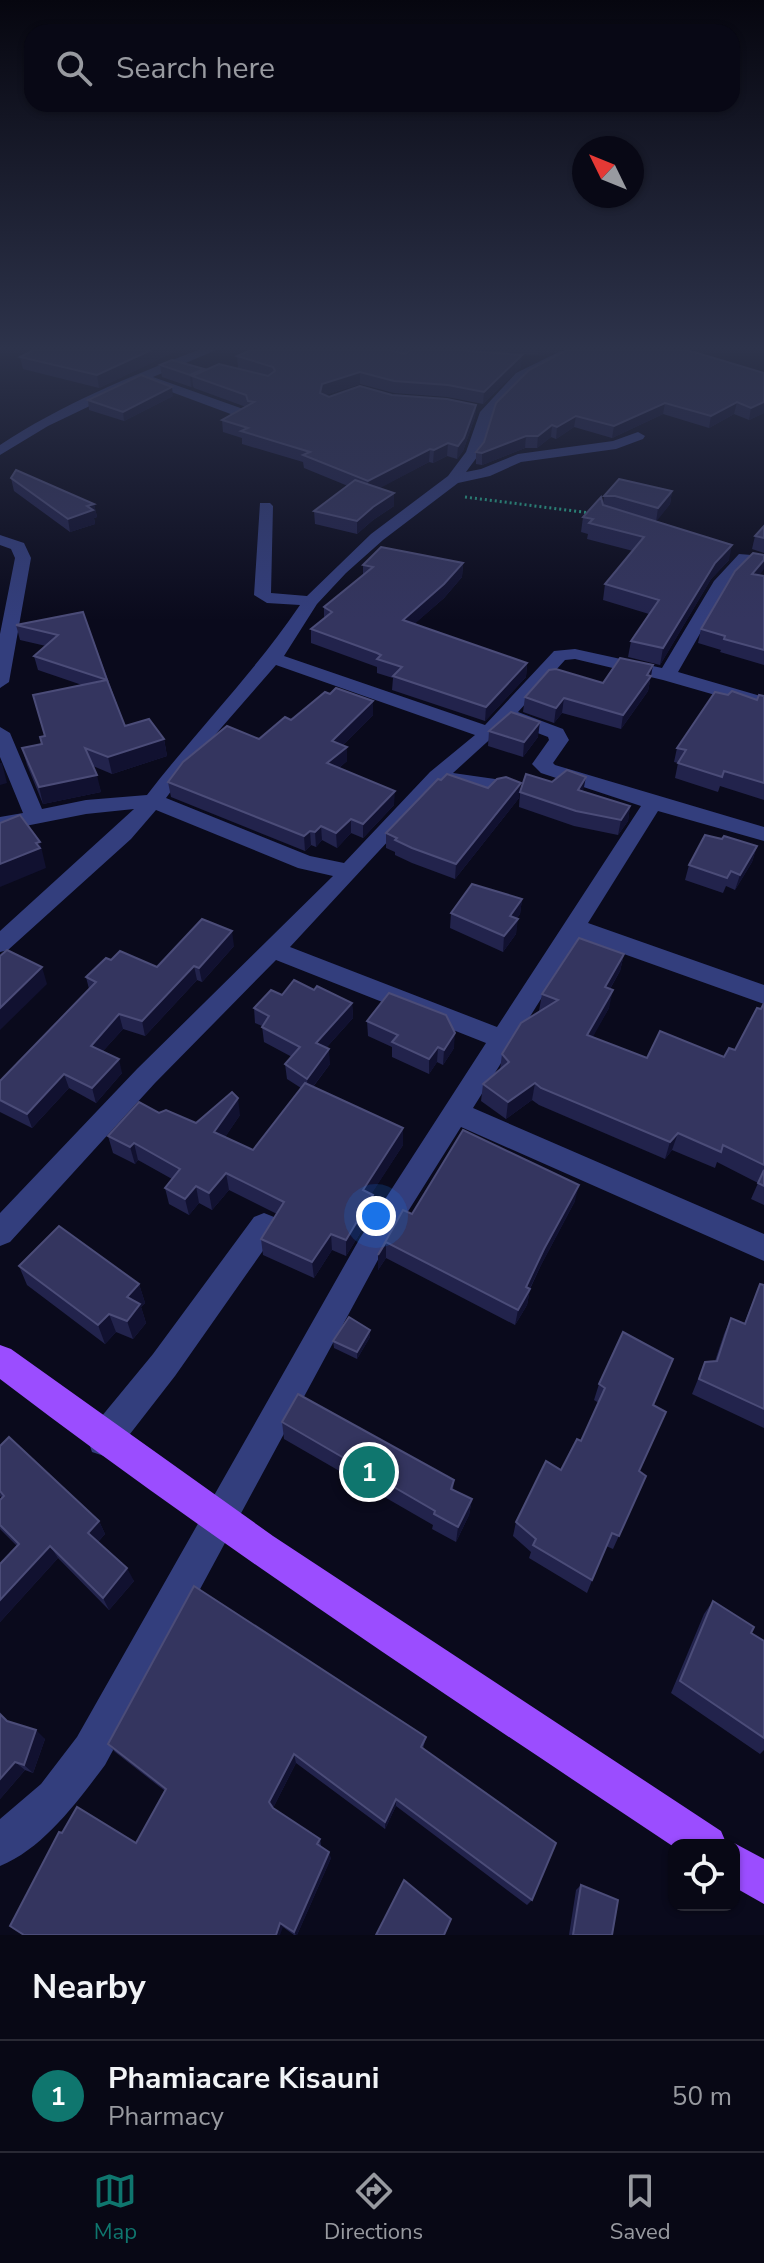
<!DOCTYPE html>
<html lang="en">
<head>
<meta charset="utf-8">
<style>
  :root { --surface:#080815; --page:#11111e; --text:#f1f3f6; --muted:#989aa0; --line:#292934; --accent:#0f766e }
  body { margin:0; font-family:"Nunito Sans",sans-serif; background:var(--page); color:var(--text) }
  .controls { position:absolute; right:24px; bottom:24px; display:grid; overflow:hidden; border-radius:16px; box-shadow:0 2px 6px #0004 }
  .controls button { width:72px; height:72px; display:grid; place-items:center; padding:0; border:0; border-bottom:2px solid var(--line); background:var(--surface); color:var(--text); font:40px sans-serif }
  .compass { position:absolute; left:572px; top:136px; width:72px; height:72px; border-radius:50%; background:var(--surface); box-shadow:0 2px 6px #0004; rotate:313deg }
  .you { position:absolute; left:376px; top:1216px; width:28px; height:28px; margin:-20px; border:6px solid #fff; border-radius:50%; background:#1a73e8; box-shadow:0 0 0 12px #1a73e833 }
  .badge { display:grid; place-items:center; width:52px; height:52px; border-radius:50%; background:var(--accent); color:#fff; font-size:26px; font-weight:700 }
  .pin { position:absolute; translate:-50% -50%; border:4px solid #fff; box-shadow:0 2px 8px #0006 }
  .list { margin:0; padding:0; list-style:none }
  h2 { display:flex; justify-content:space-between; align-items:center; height:104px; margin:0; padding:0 32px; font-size:34px }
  h2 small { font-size:26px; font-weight:400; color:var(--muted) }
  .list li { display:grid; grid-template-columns:52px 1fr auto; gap:24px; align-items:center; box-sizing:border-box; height:112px; padding:0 32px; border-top:2px solid var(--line) }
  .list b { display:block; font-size:30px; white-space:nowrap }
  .list p { margin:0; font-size:26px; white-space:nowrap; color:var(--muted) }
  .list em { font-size:26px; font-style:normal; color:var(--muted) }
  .icon { flex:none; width:44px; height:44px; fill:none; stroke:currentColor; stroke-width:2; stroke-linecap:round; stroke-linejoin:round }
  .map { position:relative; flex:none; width:764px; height:1935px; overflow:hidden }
  .search { position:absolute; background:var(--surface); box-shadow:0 2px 6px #0004; left:24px; right:24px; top:24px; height:88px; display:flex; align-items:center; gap:20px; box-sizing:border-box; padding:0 28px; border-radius:24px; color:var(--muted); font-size:30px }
  .sheet { height:216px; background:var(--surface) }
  nav { display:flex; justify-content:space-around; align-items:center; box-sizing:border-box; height:112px; border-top:2px solid var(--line); background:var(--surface); font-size:22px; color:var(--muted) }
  nav a { display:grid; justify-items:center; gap:4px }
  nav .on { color:var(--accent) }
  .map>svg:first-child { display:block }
</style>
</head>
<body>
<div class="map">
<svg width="764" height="1935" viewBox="0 0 764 1935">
  <rect width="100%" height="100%" fill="#0a0a1c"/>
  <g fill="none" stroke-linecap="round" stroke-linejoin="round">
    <!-- path -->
    <polyline stroke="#27b18f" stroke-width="3" stroke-dasharray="2 3" stroke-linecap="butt" points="465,497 590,513"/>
    <!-- minor -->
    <g fill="#333e7d" fill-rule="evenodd">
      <path d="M198 350H216L153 377 246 410V416H236L142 381 48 426 0 455V445C62 404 129 377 198 350Z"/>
      <polygon points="386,350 422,350 444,356 438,360"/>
      <path d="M563 350H581L526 379 493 413 480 453 466 472 481 469 518 454 613 441 638 432 645 436 643 439 616 449 521 462 490 476 458 483 383 540 346 573 317 604 284 656 485 725 554 651 575 649 662 668 714 581 739 554 764 556V566L749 563 729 583 678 672 764 697V709L663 680 575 659 565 660 518 712 563 729 569 740 553 763 555 765 764 827V841L658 811 588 923 764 985V1004L579 938 473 1108 764 1234V1261L461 1127 380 1256 105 1765C77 1802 44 1848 0 1866V1819L41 1784 77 1737 360 1238 486 1043 276 960 155 1083 10 1242 0 1246V1213L137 1069 333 876 298 868 156 810 131 839 8 950 0 952V931L134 809 86 814 0 831V817L23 813 0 757V727L10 733 42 809 86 800 147 795C197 730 254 673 300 605L267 603 254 595 260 503H270L273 506 271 593 307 596 371 534 448 476 466 452 480 412 516 373ZM276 665 475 735 430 772 344 863 310 856 166 798 201 751ZM509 722 548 737 549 740 532 764 541 773 641 806 497 1027 290 947 441 784 495 791 502 790 505 785 502 780 453 773Z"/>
      <polygon points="0,535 24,543 31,558 9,682 0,688 0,634 15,558 11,549 0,545"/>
      <polygon points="264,1213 274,1217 278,1226 274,1235 175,1376 116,1452 104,1456 92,1452 88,1440 92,1428 153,1354 254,1217"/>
    </g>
    <!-- major -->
    <g fill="#9b4dff" fill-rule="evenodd">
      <path d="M0 1345 11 1349 273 1536 721 1831 727 1845 674 1847C446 1695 218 1545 0 1379Z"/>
      <polygon points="734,1843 764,1859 764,1904 734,1887 734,1845 728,1845"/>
    </g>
  </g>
  <!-- wall -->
  <g fill="#22234c">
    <polygon points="34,350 178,350 99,388 23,369 20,357"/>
    <polygon points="459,350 684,350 764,373 764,413 749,420 734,414 709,428 663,414 612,438 574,427 556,439 551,437 537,448 525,448 482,465 476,464 476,452 566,351 538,355"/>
    <polygon points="405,354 521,367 483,404 447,397 394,393 360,384 325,395 329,397 392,395 476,405 475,417 463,451 457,459 447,456 433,463 429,462 379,488 394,506 373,520 357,534 315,524 314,511 348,486 304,468 303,462 242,444 242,438 223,432 222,420 246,407 194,388 193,386 191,387 162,377 160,365 204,369 204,371 252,373 238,368 237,356"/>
    <polygon points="173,396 124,421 89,410 88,400"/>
    <polygon points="11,478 94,504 97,517 94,518 95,524 70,532 14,491"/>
    <polygon points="672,491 670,504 656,521 729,560 711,579 660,665 628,657 631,641 649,614 603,600 605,584 633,551 587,539 588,534 581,532 583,517 603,503 604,496"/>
    <polygon points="764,526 764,553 752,549 755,536"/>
    <polygon points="463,563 462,577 444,598 414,624 527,663 526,677 485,721 392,690 393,678 377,673 377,667 311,643 311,629 324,618 324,607 363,575 363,565"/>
    <polygon points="764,569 759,575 764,577 764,665 720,652 721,650 698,643 701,629"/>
    <polygon points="83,612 125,726 164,739 167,756 112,774 93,766 101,792 43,804 27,765 22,748 42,744 45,736 33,695 82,685 38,670 34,656 46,646 20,640 16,625"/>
    <polygon points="653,665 648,691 621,729 562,713 554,723 523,712 525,697 603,683"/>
    <polygon points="330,694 373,715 343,745 347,761 339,768 394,805 363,838 351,833 337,848 322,840 316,847 311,845 305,851 171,797 168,782 259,739"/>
    <polygon points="728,695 757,700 764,696 764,800 720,786 718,792 675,778 678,763 674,762 677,748"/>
    <polygon points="489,731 538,737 523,757 488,746"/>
    <polygon points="488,788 519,798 455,879 412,863 395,855 395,852 386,848 386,833"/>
    <polygon points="520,792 583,792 630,806 628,821 618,835 574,826 519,807"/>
    <polygon points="757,846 752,862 735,890 726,886 723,893 685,880 689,865"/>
    <polygon points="522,899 520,914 517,918 516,934 503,952 450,928 451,913"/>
    <polygon points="234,946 202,982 197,980 145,1036 123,1029 103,1051 122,1073 96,1103 69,1088 32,1128 0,1112 0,1081 89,989 86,977 111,960 157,967"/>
    <polygon points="624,954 620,971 610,989 609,1008 592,1037 647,1058 724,1057 735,1050 764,1003 764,1205 751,1199 758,1183 717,1162 715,1168 672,1150 665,1159 539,1105 532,1100 506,1119 481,1101 483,1084 500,1070 502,1054 539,1011 542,994"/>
    <polygon points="314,990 352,1003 353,1018 326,1048 330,1064 313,1087 403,1145 371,1194 373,1212 346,1256 332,1250 314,1278 263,1255 261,1239 277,1214 229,1190 212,1210 199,1203 189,1215 169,1204 165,1188 172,1179 138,1160 135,1164 113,1153 108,1136 159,1113 196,1123 240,1115 225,1137 253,1150 301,1088 287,1079 285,1064 292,1057 264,1042 262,1026 255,1023 254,1008 282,995"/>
    <polygon points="367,1021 454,1048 443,1065 437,1062 429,1074 392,1057 392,1047 368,1036"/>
    <polygon points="575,1201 541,1265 530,1289 527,1305 515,1325 386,1258 378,1270 378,1255 403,1210 412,1214"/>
    <polygon points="19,1266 139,1284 145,1303 141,1307 146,1323 133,1339 116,1332 105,1344 27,1285"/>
    <polygon points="760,1284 764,1285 764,1428 692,1394 705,1362 715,1361 724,1334 731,1318 744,1324"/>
    <polygon points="370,1330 370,1337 357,1359 334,1348 333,1341"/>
    <polygon points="599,1384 654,1405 639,1471 646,1476 613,1549 606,1546 587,1593 529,1558 531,1552 513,1536 516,1522 561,1470 581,1441 599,1403 594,1400"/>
    <polygon points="282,1422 454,1480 453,1490 472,1499 469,1515 456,1542 432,1529 433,1525 284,1439"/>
    <polygon points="0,1446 99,1521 105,1534 98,1542 134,1581 109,1610 58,1558 0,1622 0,1564 17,1546 0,1529 0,1500 2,1498 0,1496"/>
    <polygon points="713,1601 751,1633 764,1641 764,1750 760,1754 671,1693 704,1614"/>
    <polygon points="9,1722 45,1739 33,1773 25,1770 0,1799"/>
    <polygon points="426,1737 423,1749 532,1900 527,1905 396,1806 385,1829 296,1763 273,1808 320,1839 321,1846 331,1858 297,1935 294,1935 283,1927 62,1833 136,1843 165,1791 115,1752 108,1744"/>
    <polygon points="581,1885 612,1935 569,1935 576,1890"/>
  </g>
  <!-- shaded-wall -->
  <g fill="#111130">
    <polygon points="151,350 178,350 99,388 97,375"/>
    <polygon points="538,350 569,350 538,355"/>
    <polygon points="522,355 521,367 483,404 484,392"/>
    <polygon points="204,369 205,381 192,376 193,386 191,387 190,375"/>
    <polygon points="360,372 360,384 322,396 320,393 322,384"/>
    <polygon points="172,387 173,396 124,421 123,412"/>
    <polygon points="737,402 734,414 709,428 711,416"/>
    <polygon points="764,402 764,413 749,420 751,408"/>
    <polygon points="665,403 663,414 612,438 614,426"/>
    <polygon points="476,405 475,417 463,451 457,459 458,446"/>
    <polygon points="576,416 574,427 556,439 557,427"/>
    <polygon points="552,425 551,437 537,448 538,436"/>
    <polygon points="526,436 525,448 482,465 482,453"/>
    <polygon points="448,443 447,456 433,463 434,450"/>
    <polygon points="430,449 429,462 369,494 368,481"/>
    <polygon points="672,491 670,504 656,522 658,508"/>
    <polygon points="394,493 394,506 373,520 357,534 357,521 373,507"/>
    <polygon points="94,504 97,517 94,518 95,524 70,532 68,519 87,506"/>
    <polygon points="732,545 729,560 711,579 660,665 663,648 715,563"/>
    <polygon points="764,560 764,569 749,587 752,574"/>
    <polygon points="463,563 462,577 444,598 403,634 403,620"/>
    <polygon points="527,663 526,677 485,721 486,707"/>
    <polygon points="653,665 648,691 621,729 623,715"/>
    <polygon points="564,698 562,713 554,723 556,708"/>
    <polygon points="373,701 373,715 333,755 332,741"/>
    <polygon points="540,722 538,737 523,757 524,742"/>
    <polygon points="164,739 167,756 112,774 108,757"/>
    <polygon points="347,747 347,761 327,778 327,763"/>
    <polygon points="0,763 2,763 7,783 0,785"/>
    <polygon points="97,775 101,792 43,804 39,787"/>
    <polygon points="586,777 583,792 578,790"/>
    <polygon points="521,783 519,798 455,879 456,864"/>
    <polygon points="395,791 394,805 363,838 363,824"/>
    <polygon points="630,806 628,821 618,835 621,820"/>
    <polygon points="351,819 351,833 337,848 336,833"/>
    <polygon points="321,826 322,840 316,847 315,832"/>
    <polygon points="310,831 311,845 305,851 304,836"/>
    <polygon points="40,842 46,868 0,887 0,864"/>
    <polygon points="757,846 752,862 735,890 740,875"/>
    <polygon points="522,899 520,914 508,931 510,916"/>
    <polygon points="518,919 516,934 503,952 504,936"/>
    <polygon points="232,931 234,946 202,982 199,968"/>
    <polygon points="624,954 620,971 601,1004 605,987"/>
    <polygon points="194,966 197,980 145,1036 142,1021"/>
    <polygon points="42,967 47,984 0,1030 0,1008"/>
    <polygon points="613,990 609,1008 584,1053 587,1035"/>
    <polygon points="352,1003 353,1018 317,1058 316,1043"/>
    <polygon points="119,1014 123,1029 95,1060 91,1046"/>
    <polygon points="455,1033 454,1048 443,1065 444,1050"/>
    <polygon points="438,1047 437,1062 429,1074 429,1059"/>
    <polygon points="329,1049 330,1064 308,1093 307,1079"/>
    <polygon points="119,1059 122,1073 96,1103 92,1088"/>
    <polygon points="64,1074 69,1088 32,1128 27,1114"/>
    <polygon points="535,1083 532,1100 506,1119 508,1102"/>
    <polygon points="238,1098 240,1115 217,1149 214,1132"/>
    <polygon points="403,1128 403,1145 363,1207 363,1190"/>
    <polygon points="678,1133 672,1150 665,1159 670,1142"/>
    <polygon points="134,1143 138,1160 135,1164 130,1147"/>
    <polygon points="226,1173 229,1190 212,1210 209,1193"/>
    <polygon points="579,1185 575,1201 541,1265 527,1294 530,1289 527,1305 515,1325 518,1310 526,1287 544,1249"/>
    <polygon points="196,1186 199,1203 189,1215 185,1199"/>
    <polygon points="373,1195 373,1212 346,1256 346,1240"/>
    <polygon points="331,1234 332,1250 314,1278 312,1262"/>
    <polygon points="386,1242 386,1258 378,1270 378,1255"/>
    <polygon points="139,1284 145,1303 141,1307 146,1323 133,1339 127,1321 127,1297"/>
    <polygon points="109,1314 116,1332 105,1344 98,1325"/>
    <polygon points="370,1330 370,1337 357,1359 357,1352"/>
    <polygon points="472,1499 469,1515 456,1542 458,1527"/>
    <polygon points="99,1521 105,1534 95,1545 88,1533"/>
    <polygon points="50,1546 58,1558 0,1622 0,1600"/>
    <polygon points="127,1568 134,1581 109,1610 103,1598"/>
    <polygon points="36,1730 45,1739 33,1773 24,1765"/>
    <polygon points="294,1754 296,1763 272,1810 269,1802"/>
    <polygon points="15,1762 25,1770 0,1799 0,1779"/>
    <polygon points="396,1799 396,1806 385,1829 385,1822"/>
    <polygon points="329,1852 331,1858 297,1935 296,1935 294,1932"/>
    <polygon points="280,1923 283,1927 280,1935 276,1935"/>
  </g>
  <!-- building -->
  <g fill="#34355f" stroke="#4b4c78" stroke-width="2">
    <polygon points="34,350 151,350 97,375 20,357"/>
    <polygon points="251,350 389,350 405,354 411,350 456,350 522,355 484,392 448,385 394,381 360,372 322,384 320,393 329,397 360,386 392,395 447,399 476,405 464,438 458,446 448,443 434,450 430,449 368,481 303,455 310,452 241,431 248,428 222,420 254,402 248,401 246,395 192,376 219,364 268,376 275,371 273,367 237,356"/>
    <polygon points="567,350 684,350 694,352 764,373 764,402 751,408 737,402 711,416 665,403 614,426 576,416 557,427 552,425 538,436 526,436 482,453 476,452 484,442 496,403 529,370"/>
    <polygon points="172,360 204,369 190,375 160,365"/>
    <polygon points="141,375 172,387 123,412 88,400"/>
    <polygon points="16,470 94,504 87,506 93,510 68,519 11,478"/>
    <polygon points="619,479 672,491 658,508 615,496 604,496"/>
    <polygon points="355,480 394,493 373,507 357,521 314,511"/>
    <polygon points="601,497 603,505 732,545 715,563 663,648 631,641 659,600 605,584 644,537 589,523 593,519 583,517"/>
    <polygon points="764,526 764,538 755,536"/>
    <polygon points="381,547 463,563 444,584 403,620 527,663 486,707 393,676 402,667 377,659 381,655 377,653 311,629 332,612 324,607 373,567 363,565"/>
    <polygon points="753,553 764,555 764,560 752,574 764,576 764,650 724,639 725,636 701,629 735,571"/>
    <polygon points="83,612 107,680 34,656 58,635 16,625"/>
    <polygon points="620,658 653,665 647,675 651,676 623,715 564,698 556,708 525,697 549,670 556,669 603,683"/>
    <polygon points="107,680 125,726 149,719 164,739 108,757 85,748 97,775 39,787 22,748 42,744 40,737 45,736 33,695"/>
    <polygon points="336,688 373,701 332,741 347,747 327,763 395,791 363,824 351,819 336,833 321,826 315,832 310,831 304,836 168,782 183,762 227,726 259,739 285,717 291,720 325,692 330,694"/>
    <polygon points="732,691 757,700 759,695 764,696 764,783 724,771 722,777 678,763 686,750 677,748 715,692 728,695"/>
    <polygon points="511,712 540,722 524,742 489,731"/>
    <polygon points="567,770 586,777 578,790 630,806 621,820 576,811 520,792 526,774 552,782"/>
    <polygon points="447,774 488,788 497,779 506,777 521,783 456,864 412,848 395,840 397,838 386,833 438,779 441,780"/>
    <polygon points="20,815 40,842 36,843 40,848 0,864 0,823"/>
    <polygon points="705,835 722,839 724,836 757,846 740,875 731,871 727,878 689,865"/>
    <polygon points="472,884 522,899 510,916 518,919 504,936 451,913"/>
    <polygon points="202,919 232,931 199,968 194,966 142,1021 119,1014 91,1046 119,1059 92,1088 64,1074 27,1114 0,1100 0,1081 96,982 86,977 106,958 111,960 120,951 157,967"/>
    <polygon points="579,938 624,954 605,987 613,990 587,1035 647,1058 660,1031 724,1057 729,1048 735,1050 757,1008 761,1009 764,1003 764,1165 723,1145 721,1152 678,1133 670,1142 541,1088 535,1083 508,1102 483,1084 509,1062 502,1054 521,1023 558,1000 542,994"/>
    <polygon points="7,950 42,967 0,1008 0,956"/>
    <polygon points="294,980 314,990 317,986 352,1003 316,1043 329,1049 307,1079 285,1064 300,1047 262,1027 269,1016 254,1008 271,990 282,995"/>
    <polygon points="389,993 446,1015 455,1033 444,1050 438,1047 429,1059 392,1042 398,1035 367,1021"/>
    <polygon points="305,1083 403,1128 363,1190 373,1195 346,1240 331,1234 312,1262 261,1239 284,1202 226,1173 209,1193 196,1186 185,1199 165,1188 180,1169 134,1143 130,1147 108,1136 139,1102 159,1113 166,1110 196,1123 232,1092 238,1098 214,1132 253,1150"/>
    <polygon points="463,1130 579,1185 544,1249 526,1287 530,1289 518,1310 386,1242 378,1255 403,1210 412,1214"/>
    <polygon points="764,1170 764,1186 758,1183"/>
    <polygon points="59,1226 139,1284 127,1297 140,1304 127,1321 109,1314 98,1325 19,1266"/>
    <polygon points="760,1284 764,1285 764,1409 699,1379 705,1362 717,1361 731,1318 745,1324"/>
    <polygon points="349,1317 370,1330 357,1352 333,1341"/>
    <polygon points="623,1332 673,1359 653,1405 666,1412 639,1471 646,1476 619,1536 612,1533 592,1580 533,1545 536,1539 516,1522 546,1461 561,1470 577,1439 581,1441 605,1388 599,1384"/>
    <polygon points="298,1394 454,1480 451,1489 472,1499 458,1527 434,1514 435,1511 282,1422"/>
    <polygon points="9,1437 99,1521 88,1533 127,1568 103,1598 50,1546 0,1600 0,1564 19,1544 0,1525 0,1500 4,1496 0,1491 0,1446"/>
    <polygon points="194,1586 426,1737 421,1747 556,1843 532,1900 396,1799 385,1822 294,1754 269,1802 273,1808 320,1839 317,1844 329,1852 294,1932 280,1923 276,1935 24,1935 10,1926 59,1832 62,1833 77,1807 136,1843 166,1789 108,1744"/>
    <polygon points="713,1601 754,1627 751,1633 764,1641 764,1738 680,1681"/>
    <polygon points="0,1714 7,1721 36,1730 24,1765 15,1762 0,1779"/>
    <polygon points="404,1880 451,1919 444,1935 376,1935"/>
    <polygon points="581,1885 618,1900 612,1935 573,1935"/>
  </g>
  <!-- sky -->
  <linearGradient id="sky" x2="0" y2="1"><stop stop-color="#06060f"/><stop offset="0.56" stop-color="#2d334b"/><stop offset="1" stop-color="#2d334b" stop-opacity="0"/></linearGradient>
  <rect width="764" height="621" fill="url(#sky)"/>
</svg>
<div class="controls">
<button><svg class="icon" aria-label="locate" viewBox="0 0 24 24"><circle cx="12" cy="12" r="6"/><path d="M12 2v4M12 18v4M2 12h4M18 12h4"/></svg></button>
</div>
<svg class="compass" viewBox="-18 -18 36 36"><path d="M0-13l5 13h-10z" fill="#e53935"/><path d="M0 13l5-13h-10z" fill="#989aa0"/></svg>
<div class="you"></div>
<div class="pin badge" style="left:369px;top:1472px">1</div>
<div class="search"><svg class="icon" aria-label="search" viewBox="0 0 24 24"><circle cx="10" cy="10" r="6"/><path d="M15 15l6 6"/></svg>Search here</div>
</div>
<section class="sheet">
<h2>Nearby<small></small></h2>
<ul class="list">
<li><span class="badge">1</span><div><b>Phamiacare Kisauni</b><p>Pharmacy</p></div><em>50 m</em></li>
</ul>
</section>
<nav>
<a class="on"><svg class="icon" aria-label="map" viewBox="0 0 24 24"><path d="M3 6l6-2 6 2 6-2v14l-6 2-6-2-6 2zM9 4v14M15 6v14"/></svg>Map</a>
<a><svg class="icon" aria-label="directions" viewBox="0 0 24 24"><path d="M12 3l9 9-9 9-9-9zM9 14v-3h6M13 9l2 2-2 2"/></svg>Directions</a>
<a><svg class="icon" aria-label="saved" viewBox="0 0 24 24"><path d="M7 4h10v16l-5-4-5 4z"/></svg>Saved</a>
</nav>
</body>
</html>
